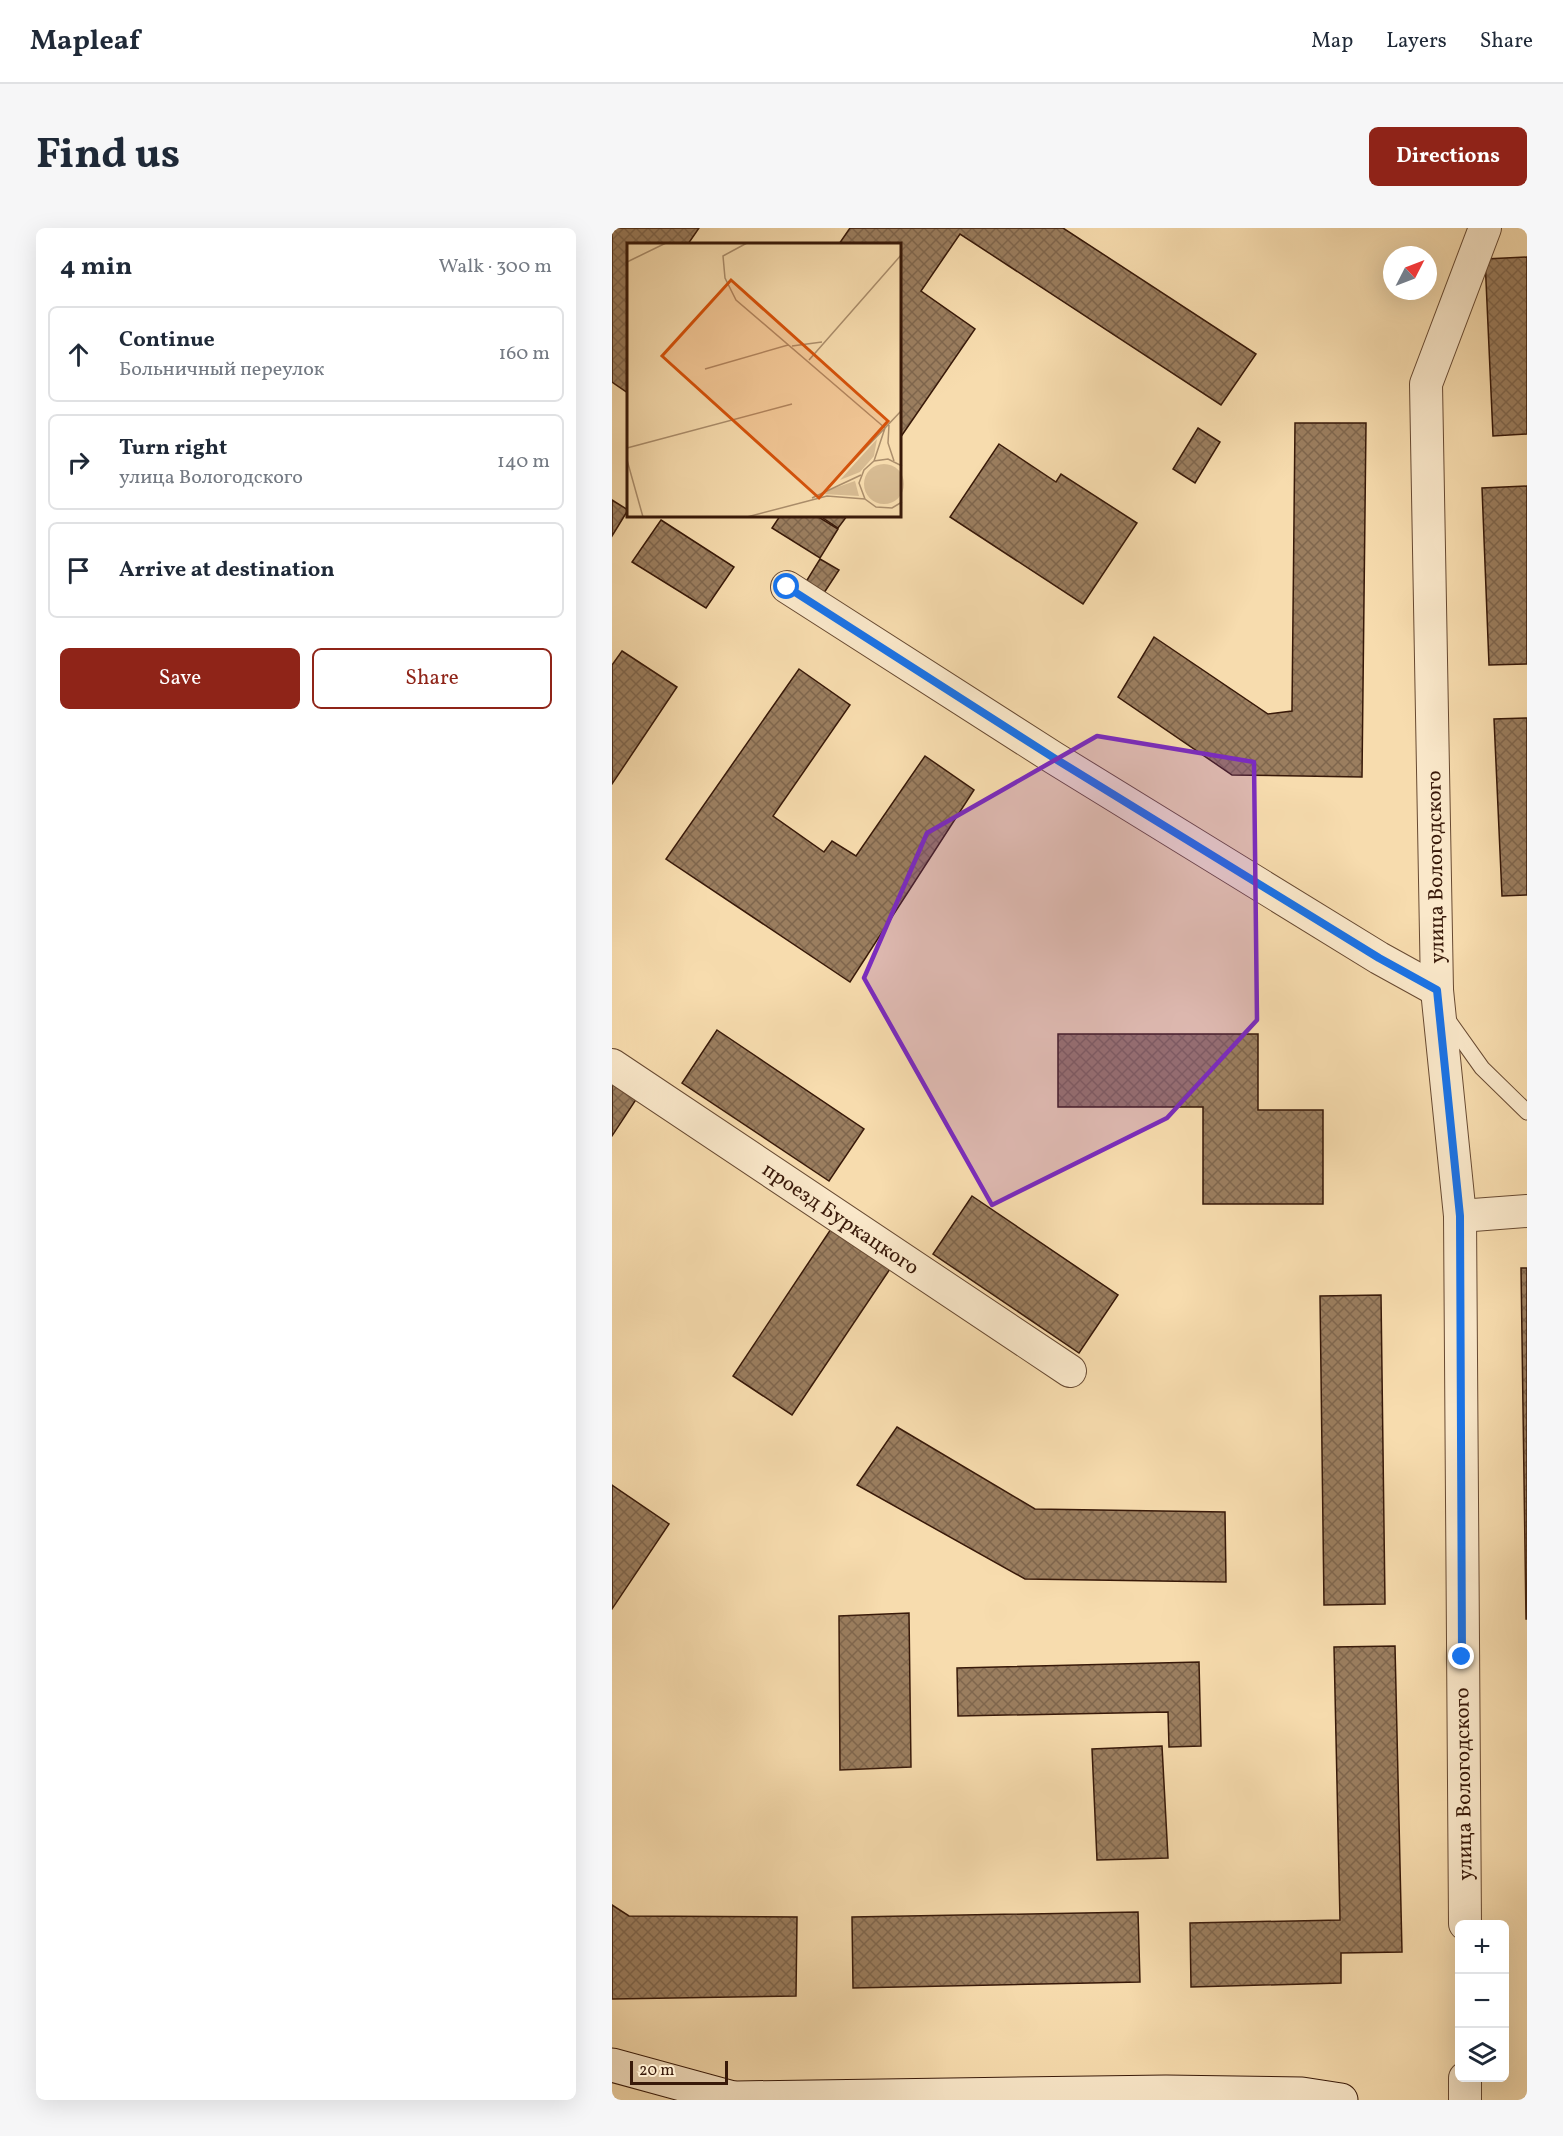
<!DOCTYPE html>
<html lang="en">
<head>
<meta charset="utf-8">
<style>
  :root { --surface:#fff; --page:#f6f6f7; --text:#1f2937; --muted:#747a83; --line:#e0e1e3; --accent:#8f2418 }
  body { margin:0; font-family:Vollkorn,serif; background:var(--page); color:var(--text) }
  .controls { position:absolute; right:18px; bottom:18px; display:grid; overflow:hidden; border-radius:9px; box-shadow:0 6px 24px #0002 }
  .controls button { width:54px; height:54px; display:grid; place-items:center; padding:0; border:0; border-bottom:2px solid var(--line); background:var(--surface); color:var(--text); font:30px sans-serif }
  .compass { position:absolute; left:771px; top:18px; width:54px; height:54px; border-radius:50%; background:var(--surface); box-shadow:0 6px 24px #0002; rotate:48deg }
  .scale { position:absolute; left:18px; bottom:15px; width:98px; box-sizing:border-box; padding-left:6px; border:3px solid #381909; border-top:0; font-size:16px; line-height:21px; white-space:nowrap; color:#381909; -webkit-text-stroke:4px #fae8ca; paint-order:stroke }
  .stop { position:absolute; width:18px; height:18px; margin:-14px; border:4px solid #1a73e8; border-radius:50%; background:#fff }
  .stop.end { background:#1a73e8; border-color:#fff; box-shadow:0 2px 6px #0008 }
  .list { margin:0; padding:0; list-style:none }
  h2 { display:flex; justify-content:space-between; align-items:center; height:78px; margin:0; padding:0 24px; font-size:26px }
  h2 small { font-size:20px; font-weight:400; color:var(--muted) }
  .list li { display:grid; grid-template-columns:39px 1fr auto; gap:18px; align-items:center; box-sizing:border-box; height:96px; margin:0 12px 12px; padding:0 12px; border:2px solid var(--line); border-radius:9px }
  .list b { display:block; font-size:22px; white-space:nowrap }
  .list p { margin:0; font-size:20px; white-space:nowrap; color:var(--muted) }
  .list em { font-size:20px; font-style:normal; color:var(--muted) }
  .actions { display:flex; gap:12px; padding:18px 24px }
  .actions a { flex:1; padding:14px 0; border:2px solid var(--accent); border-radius:9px; text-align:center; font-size:21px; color:var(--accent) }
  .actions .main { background:var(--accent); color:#fff }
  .icon { flex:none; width:33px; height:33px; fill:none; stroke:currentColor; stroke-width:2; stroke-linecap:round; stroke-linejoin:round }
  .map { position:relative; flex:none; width:915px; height:1872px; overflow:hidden; border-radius:9px }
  header { display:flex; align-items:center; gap:36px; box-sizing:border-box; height:84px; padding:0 30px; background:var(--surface); border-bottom:2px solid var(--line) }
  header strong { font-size:28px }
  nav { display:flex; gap:33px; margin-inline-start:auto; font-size:21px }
  .intro { display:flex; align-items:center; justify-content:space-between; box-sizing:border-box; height:144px; padding:0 36px }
  h1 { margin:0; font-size:42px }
  .button { padding:15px 27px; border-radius:9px; background:var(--accent); color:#fff; font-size:21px; font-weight:700 }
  main { display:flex; gap:36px; padding:0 36px }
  aside { flex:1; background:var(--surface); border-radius:9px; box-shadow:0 6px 24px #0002 }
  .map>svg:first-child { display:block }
</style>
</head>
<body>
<header>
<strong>Mapleaf</strong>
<nav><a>Map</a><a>Layers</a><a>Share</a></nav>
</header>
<div class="intro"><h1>Find us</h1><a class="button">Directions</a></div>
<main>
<aside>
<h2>4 min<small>Walk · 300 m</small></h2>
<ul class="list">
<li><svg class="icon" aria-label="ahead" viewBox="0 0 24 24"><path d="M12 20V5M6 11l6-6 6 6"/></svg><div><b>Continue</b><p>Больничный переулок</p></div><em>160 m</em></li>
<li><svg class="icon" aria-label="right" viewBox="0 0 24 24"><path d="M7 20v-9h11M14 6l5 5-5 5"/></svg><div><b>Turn right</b><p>улица Вологодского</p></div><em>140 m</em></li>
<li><svg class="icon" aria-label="arrive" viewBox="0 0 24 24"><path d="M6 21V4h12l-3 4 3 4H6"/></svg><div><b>Arrive at destination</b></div></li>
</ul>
<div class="actions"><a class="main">Save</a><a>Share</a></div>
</aside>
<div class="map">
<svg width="915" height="1872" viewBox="0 0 915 1872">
  <defs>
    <pattern id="building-cross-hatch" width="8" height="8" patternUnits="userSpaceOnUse" patternTransform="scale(1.5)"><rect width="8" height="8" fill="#9b7e5f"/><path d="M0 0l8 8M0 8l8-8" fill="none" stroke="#7f664d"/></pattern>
  </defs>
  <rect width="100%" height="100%" fill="#f7dcae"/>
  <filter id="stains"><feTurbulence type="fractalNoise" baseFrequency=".00333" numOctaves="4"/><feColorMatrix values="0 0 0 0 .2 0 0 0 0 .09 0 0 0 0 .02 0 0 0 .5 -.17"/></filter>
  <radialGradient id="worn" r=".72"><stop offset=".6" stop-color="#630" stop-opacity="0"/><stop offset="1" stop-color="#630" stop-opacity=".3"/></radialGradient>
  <!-- building -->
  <g fill="url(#building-cross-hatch)" stroke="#381909" stroke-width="1.5">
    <polygon points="0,0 87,0 76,16 16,16 16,165 0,154"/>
    <polygon points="238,0 451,0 644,126 609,177 348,6 309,63 363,101 288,210 288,16 227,16"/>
    <polygon points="915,29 915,206 881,208 873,31"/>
    <polygon points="683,195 754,195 750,549 620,547 506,469 542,409 656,486 680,483"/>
    <polygon points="586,200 608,214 583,255 561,241"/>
    <polygon points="387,216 444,254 449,246 525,295 471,376 338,289"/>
    <polygon points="915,258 915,436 877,437 870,260"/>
    <polygon points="0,272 16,282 0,308"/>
    <polygon points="168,288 205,288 226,301 208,330 160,300"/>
    <polygon points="208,288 235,288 226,300"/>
    <polygon points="49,292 122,339 94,380 20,334"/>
    <polygon points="208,331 227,342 210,368 192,357"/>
    <polygon points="10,423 65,459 0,556 0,437"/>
    <polygon points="187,441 238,477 161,588 212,624 220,613 244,628 313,528 362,562 238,754 54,631"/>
    <polygon points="915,490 915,667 890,668 882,491"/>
    <polygon points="105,802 252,901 217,953 70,855"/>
    <polygon points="446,806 646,806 646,882 711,882 711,976 591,976 591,879 446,879"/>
    <polygon points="0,849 27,867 0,908"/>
    <polygon points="360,968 506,1067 467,1125 321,1026"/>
    <polygon points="219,1001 278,1041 180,1187 121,1148"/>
    <polygon points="909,1040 915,1040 915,1391 914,1391"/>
    <polygon points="769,1067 773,1376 712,1377 708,1068"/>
    <polygon points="285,1199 423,1281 613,1284 614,1354 413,1351 245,1257"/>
    <polygon points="0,1257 57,1296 0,1381"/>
    <polygon points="297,1385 299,1539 228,1542 227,1388"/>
    <polygon points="783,1418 790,1724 729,1725 729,1755 579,1759 578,1695 728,1692 722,1419"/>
    <polygon points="587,1434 589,1518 557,1519 556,1484 346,1488 345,1440"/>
    <polygon points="550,1518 556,1630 485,1632 480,1521"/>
    <polygon points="0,1677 17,1688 185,1689 184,1768 0,1771"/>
    <polygon points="526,1684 528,1754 241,1760 240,1689"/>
  </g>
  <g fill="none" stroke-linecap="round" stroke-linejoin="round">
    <!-- lane casing -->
    <g stroke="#684a32" stroke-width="17">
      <polyline id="lane" points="833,788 870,840 915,884"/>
    </g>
    <!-- street casing -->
    <g stroke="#684a32" stroke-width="34">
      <g id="street">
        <polyline points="175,359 442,530 767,730 825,762"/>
        <polyline points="0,837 458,1143"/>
        <polyline points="848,988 915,983"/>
        <polyline points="853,1696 848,988 825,762 814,156 873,0"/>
        <polyline points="853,1872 853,1850"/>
      </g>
    </g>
    <!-- secondary casing -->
    <g stroke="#381909" stroke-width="35">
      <g id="secondary">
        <polyline points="0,1837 128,1872"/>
        <polyline points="124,1870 554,1864 690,1866 729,1872"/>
      </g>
    </g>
    <!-- lane -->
    <use href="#lane" stroke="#fae8ca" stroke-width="15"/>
    <!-- street -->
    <use href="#street" stroke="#fae8ca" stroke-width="32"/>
    <!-- secondary -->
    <use href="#secondary" stroke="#fae8ca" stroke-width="33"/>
  </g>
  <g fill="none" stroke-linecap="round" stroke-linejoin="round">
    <!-- route -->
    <polyline stroke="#1a73e8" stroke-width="8" points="175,359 442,530 767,730 825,762 848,988 850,1429"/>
  </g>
  <!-- marked area -->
  <path fill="#7b2cbf" fill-opacity="0.2" stroke="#7b2cbf" stroke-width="4.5" stroke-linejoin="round" d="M485 508 642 534 645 792 555 890 380 977 252 750 315 605Z"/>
  <g text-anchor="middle" stroke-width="4.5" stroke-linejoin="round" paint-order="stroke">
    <!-- street labels -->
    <g font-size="21" fill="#381909" stroke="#fae8ca">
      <text transform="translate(823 639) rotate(-91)" y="7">улица Вологодского</text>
      <text transform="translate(229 990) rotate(34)" y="7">проезд Буркацкого</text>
      <text transform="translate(851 1556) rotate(-91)" y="7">улица Вологодского</text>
    </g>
  </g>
  <!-- overview -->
  <g transform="translate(15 15)">
    <rect width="274" height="274" fill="#f7dcae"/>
    <path d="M250 196 247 213 233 229 213 237ZM237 241a20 20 0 1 1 40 0a20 20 0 1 1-40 0ZM228 238 232 253 196 251 202 247Z" fill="#d7bb92"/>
    <path fill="none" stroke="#ab8e6c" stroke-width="1.5" d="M120 0 96 13 98 35 109 57 258 185 201 244M0 19 39 0M165 103 195 99M182 117 275 11M78 126 161 102M262 182 261 200 267 218M0 205 165 161M0 217 16 274M247 218 258 185 275 167M275 223 261 216 247 218 237 227 232 240 238 256 249 264 265 265 275 259M185 255 234 232M120 274 200 253 238 256"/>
    <path fill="#d6530c" fill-opacity="0.15" stroke="#d6530c" stroke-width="3" d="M104 37 261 178 192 255 35 113Z"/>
    <rect width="274" height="274" fill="none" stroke="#381909" stroke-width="3"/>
  </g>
  <rect width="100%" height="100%" filter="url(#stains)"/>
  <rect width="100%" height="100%" fill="url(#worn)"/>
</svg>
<div class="controls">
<button>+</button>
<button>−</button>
<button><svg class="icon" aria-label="layers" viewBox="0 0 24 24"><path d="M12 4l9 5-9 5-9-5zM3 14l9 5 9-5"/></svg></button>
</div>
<svg class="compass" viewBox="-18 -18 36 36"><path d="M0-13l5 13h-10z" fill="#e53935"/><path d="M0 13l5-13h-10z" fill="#747a83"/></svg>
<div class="scale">20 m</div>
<div class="stop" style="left:175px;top:359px"></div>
<div class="stop end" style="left:850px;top:1429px"></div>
</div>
</main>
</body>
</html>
